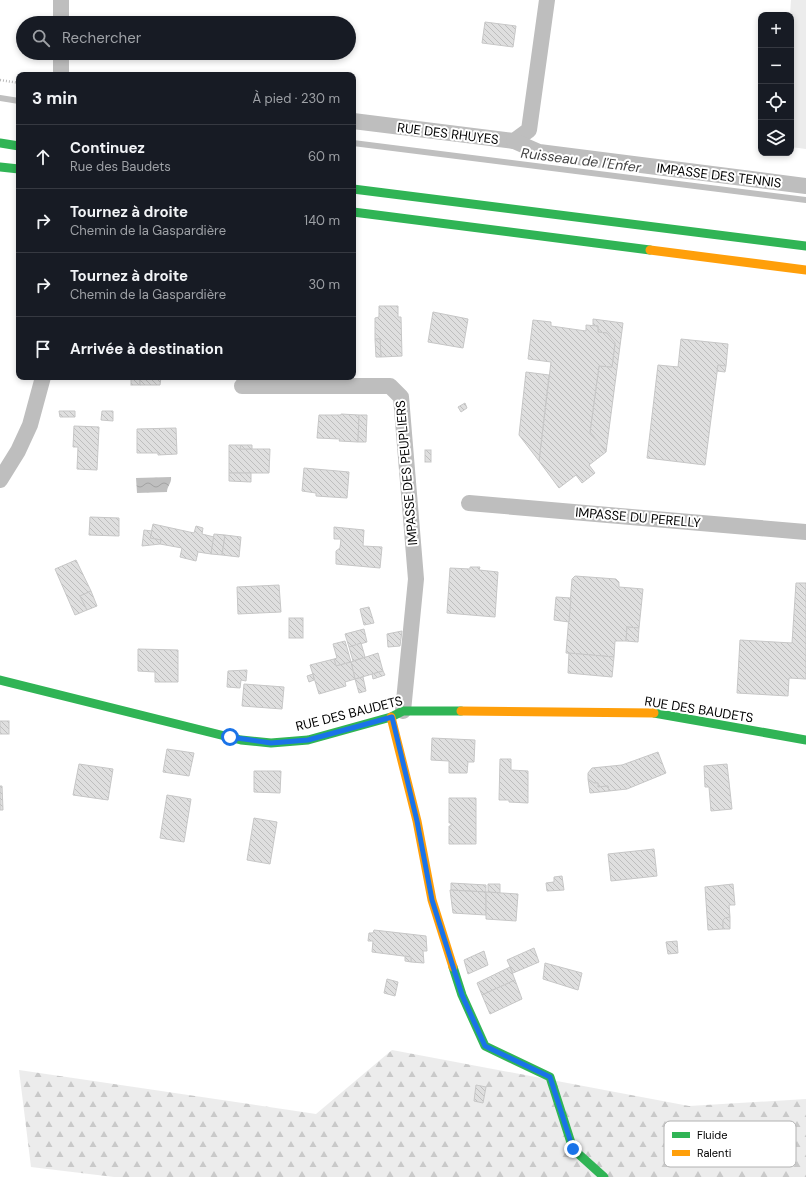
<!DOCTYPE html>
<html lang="fr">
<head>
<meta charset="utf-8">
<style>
  :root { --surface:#171b24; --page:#242831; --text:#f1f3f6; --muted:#9ea1a6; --line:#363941 }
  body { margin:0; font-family:"DM Sans",sans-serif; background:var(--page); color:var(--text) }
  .controls { position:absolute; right:12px; top:12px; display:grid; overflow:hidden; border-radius:8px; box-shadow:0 2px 6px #0003 }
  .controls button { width:36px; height:36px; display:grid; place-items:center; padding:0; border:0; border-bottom:1px solid var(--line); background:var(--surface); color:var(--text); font:20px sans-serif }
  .stop { position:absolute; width:12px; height:12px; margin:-9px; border:3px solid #1a73e8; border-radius:50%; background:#fff }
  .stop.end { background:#1a73e8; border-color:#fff; box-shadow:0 1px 4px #0008 }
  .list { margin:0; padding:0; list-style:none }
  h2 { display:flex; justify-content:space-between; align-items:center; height:52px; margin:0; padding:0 16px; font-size:17px }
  h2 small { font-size:13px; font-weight:400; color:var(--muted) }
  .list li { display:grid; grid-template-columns:26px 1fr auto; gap:12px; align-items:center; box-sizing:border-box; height:64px; padding:0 16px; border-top:1px solid var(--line) }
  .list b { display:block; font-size:15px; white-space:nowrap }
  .list p { margin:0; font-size:13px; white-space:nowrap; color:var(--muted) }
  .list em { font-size:13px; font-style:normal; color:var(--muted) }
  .icon { flex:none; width:22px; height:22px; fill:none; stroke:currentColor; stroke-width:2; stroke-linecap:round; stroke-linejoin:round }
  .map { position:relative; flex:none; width:806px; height:1177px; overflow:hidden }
  .search { position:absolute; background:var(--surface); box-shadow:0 2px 6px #0003; left:16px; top:16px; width:340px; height:44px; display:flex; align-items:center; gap:10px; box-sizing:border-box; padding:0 14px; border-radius:22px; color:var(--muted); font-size:15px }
  .panel { position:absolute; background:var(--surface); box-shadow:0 2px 6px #0003; left:16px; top:72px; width:340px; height:308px; border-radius:8px }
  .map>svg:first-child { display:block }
</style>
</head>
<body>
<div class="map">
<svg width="806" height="1177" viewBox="0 0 806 1177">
  <defs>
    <pattern id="forest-firs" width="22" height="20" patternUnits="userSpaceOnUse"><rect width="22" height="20" fill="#ececec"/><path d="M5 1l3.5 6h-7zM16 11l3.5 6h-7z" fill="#c9c9c9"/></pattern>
    <pattern id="water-waves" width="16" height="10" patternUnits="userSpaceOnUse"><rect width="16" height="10" fill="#bfbfbf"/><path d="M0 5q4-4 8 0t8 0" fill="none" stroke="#a2a2a2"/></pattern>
    <pattern id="building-back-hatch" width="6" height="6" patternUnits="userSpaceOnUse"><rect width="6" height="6" fill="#dfdfdf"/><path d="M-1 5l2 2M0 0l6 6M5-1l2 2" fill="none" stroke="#bebebe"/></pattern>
  </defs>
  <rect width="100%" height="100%" fill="#fff"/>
  <!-- forest -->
  <polygon fill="url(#forest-firs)" points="392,1050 689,1106 806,1099 806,1177 114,1177 31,1167 19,1070 316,1114"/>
  <!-- garden -->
  <polygon fill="#ececec" points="791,0 806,0 806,149 791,147 791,15 790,15"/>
  <!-- water -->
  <path fill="url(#water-waves)" d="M171 477C172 483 167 486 167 492L137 493 136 478Z"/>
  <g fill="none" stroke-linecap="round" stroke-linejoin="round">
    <!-- stream -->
    <g stroke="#bfbfbf" stroke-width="6">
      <polyline points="0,98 19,101"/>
      <polyline points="353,143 806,200"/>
    </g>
  </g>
  <!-- building -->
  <g fill="url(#building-back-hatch)" stroke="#c7c7c7">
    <polygon points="485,22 516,26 513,47 482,43"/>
    <polygon points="379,306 398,306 398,317 401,317 402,356 381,357 380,339 375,339 375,318 379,317"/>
    <polygon points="433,312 468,319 463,348 428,342"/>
    <polygon points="593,319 623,323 606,452 590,432 599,366 612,367 615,343 607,333 598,332 598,326 593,325"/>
    <polygon points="533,320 551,322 551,326 586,331 586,325 598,326 598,332 607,333 615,343 612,367 599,366 590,432 606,452 589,465 595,473 582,483 576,475 559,488 539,461 551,362 528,359"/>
    <polygon points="375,339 380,339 381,357 376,357"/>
    <polygon points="681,339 728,344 726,366 718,365 705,465 647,458 658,365 678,367"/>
    <polygon points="718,365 726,366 725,372 717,371"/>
    <polygon points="526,372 549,375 539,461 519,435"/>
    <rect x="131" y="377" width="9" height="8"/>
    <polygon points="140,377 161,377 160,385 140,385"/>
    <polygon points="465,403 467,408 461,412 458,407"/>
    <polygon points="59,411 75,411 75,417 60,417"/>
    <polygon points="102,411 113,411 113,421 101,420"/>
    <polygon points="341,414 359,415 358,442 339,441 340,439 317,438 319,415 341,415"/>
    <polygon points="359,415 367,415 366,442 358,442"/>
    <polygon points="74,426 99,427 97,470 77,469 78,447 73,447"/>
    <polygon points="176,428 177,454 158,455 158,453 137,453 137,429"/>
    <polygon points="229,445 241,445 240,449 270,449 269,473 229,473"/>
    <polygon points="241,445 252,445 252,449 240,449"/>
    <rect x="425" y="450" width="6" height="12"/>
    <polygon points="304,468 349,472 347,498 316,496 316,493 302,491"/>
    <polygon points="229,473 251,473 251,482 229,481"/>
    <polygon points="90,517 119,518 119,536 89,535"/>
    <polygon points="153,524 194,533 196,526 203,528 202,534 214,537 211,554 198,552 196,561 180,557 182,548 160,544 161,540 150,538"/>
    <polygon points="334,527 364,530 363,546 382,547 380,568 336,564 336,551 340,548 341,539 334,539"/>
    <polygon points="144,530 152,531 150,538 161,540 160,544 142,546"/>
    <polygon points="214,534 225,535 222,555 211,554"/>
    <polygon points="225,535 241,537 239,557 222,555"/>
    <polygon points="76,560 91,591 80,596 87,610 75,615 55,569"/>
    <polygon points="470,567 480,567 479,570 498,572 495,617 447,613 450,568 470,569"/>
    <polygon points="575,576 616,579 619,582 619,587 643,589 639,628 627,627 626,641 615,641 614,657 566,653 572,579"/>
    <polygon points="796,583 806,583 806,679 789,678 788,696 737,693 740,640 792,643"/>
    <polygon points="279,585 281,612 238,614 237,587"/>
    <polygon points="91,591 97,606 87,610 80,596"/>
    <polygon points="556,597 571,598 569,622 554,620"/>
    <polygon points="369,607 374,623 364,625 360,609"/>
    <rect x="289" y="618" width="14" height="20"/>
    <polygon points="627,627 639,628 638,642 626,641"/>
    <polygon points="364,629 367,642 349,647 345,634"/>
    <polygon points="402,631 400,646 388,647 387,634"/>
    <polygon points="345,641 351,662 336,666 334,659 337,658 333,644"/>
    <polygon points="361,643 365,657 353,661 349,647"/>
    <polygon points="138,649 178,650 178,682 155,682 155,672 138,671"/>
    <polygon points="378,653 383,671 355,679 351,662"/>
    <polygon points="569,653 614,657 612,677 568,673"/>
    <polygon points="334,659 336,666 351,662 355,679 345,682 346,686 319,694 310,665"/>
    <polygon points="247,670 246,681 241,680 240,688 227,687 228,671"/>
    <polygon points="383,671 385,675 373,679 372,674"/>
    <polygon points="313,674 314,680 309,682 307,676"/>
    <polygon points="363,677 366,691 359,693 355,679"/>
    <polygon points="244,684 284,687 282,709 242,706"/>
    <rect x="0" y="721" width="9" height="13"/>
    <polygon points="432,738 475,740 474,762 468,762 467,773 449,773 449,761 431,760"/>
    <polygon points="167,749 194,753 189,776 163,772"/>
    <polygon points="658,752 666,773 627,789 609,791 608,786 598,787 598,783 594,783 588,779 588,773 592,768 622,765"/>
    <polygon points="500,759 511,759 511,770 528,771 528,803 509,802 509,800 499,800"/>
    <polygon points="79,764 113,769 108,800 73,795"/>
    <polygon points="727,764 732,809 711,811 709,787 705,787 704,766"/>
    <polygon points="254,771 281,771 280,793 254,792"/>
    <polygon points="588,779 594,783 598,783 598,787 608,786 609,791 590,793"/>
    <polygon points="0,786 2,786 3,810 0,810"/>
    <polygon points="167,795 191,799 184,842 160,838"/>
    <polygon points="449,798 476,798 476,844 449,844 449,826 451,826 451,823 449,823"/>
    <polygon points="254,818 277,822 270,864 247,860"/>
    <polygon points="654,849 657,876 611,881 608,854"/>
    <polygon points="562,876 564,890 547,891 546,883 554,882 554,877"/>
    <polygon points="451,883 486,885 486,892 451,890"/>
    <polygon points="488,884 500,884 500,893 488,892"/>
    <polygon points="733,884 735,905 729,905 730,917 725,918 723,920 723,929 708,930 705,887"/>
    <polygon points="450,890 486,892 486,915 453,913"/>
    <polygon points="486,892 518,894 516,921 486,919"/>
    <polygon points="730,917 730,929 723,929 723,920 725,918"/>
    <polygon points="374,930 426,936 427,951 423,951 424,963 411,962 411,957 372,952 373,941 368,941 369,933 373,933"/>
    <polygon points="677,941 678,953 668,954 666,942"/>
    <polygon points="534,948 539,962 513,973 507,960"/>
    <polygon points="484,951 488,965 468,974 464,960"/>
    <polygon points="405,956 411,957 411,962 405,961"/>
    <polygon points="545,963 582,973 578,990 543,979"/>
    <polygon points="510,967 515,980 482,995 477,983"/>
    <polygon points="387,979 398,982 395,996 384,993"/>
    <polygon points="515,980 522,999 490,1014 482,995"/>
    <polygon points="476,1085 486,1087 483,1103 474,1101"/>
  </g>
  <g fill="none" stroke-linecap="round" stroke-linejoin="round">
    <!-- path -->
    <polyline stroke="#b9b9b9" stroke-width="2.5" stroke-dasharray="1 2" stroke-linecap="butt" points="0,80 19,83"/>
    <!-- street -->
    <g stroke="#bebebe" stroke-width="16">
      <polyline points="61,23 61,0"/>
      <polyline points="61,75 61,53"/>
      <polyline points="353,121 514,141 529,130 547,0"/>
      <polyline points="514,141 539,152 806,186"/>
      <polyline points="242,386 390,386 401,397 416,579 403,711"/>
      <polyline points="0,480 18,451 30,425 43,377"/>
      <polyline points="469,503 806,532"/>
    </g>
    <!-- fast -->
    <g stroke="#30b455" stroke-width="9">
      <polyline points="0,143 19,146"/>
      <polyline points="0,167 19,169"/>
      <polyline points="353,189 806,246"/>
      <polyline points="353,212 650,250"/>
      <polyline points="0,680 241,740 271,743 308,740 391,717 403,711 461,711"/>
      <polyline points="654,713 806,740"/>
      <polyline points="453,967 462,995 485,1046 550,1077 573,1149 604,1177"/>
    </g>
    <!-- slow -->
    <g stroke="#ff9f0a" stroke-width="9">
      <polyline points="650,250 806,270"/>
      <polyline points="461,711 654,713"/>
      <polyline points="391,717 417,821 432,900 453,967"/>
    </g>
  </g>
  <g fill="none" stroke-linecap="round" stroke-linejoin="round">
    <!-- route -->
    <polyline stroke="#1a73e8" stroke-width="5" points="230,737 271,743 308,740 392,717 417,821 432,900 462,995 485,1046 550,1077 573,1149"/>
  </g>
  <g text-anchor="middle" stroke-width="4" stroke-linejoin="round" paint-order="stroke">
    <!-- street labels -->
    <g font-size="13" fill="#000" stroke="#fff">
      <text transform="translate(448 133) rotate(7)" y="5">RUE DES RHUYES</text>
      <text transform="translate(719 175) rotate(7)" y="5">IMPASSE DES TENNIS</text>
      <text transform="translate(406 473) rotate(-95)" y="5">IMPASSE DES PEUPLIERS</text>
      <text transform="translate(638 517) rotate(5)" y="5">IMPASSE DU PERELLY</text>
      <text transform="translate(699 709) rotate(9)" y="5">RUE DES BAUDETS</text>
      <text transform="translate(349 713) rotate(-14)" y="5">RUE DES BAUDETS</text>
    </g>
    <!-- water labels -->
    <g font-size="14" font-style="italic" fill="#444" stroke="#fff">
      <text transform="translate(581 160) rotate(7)" y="5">Ruisseau de l'Enfer</text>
    </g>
  </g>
  <!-- legend -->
  <rect x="664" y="1121" width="132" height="46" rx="6" fill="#fff" stroke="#b2b2b2" stroke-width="1"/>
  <rect x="672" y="1132" width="18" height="6" fill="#30b455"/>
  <rect x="672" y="1150" width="18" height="6" fill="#ff9f0a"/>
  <g font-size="11" fill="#000">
    <text x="697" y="1139">Fluide</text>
    <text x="697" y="1157">Ralenti</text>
  </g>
</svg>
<div class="controls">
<button>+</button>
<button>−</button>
<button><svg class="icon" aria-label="locate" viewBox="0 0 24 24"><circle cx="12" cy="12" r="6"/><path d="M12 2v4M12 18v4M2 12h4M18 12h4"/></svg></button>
<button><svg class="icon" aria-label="layers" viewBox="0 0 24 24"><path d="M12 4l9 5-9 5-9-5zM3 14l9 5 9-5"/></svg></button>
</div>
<div class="stop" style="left:230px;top:737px"></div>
<div class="stop end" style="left:573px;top:1149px"></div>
<div class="search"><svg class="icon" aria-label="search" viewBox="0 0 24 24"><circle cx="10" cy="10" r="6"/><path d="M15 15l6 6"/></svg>Rechercher</div>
<section class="panel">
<h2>3 min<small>À pied · 230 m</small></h2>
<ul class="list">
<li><svg class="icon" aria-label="ahead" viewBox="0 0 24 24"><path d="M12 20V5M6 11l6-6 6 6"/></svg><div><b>Continuez</b><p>Rue des Baudets</p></div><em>60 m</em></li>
<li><svg class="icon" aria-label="right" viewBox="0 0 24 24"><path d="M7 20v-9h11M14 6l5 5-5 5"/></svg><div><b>Tournez à droite</b><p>Chemin de la Gaspardière</p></div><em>140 m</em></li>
<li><svg class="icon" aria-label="right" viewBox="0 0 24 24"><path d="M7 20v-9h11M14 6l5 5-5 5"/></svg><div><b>Tournez à droite</b><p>Chemin de la Gaspardière</p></div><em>30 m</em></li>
<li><svg class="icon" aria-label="arrive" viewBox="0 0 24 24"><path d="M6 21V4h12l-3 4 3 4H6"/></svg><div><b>Arrivée à destination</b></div></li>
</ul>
</section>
</div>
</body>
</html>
